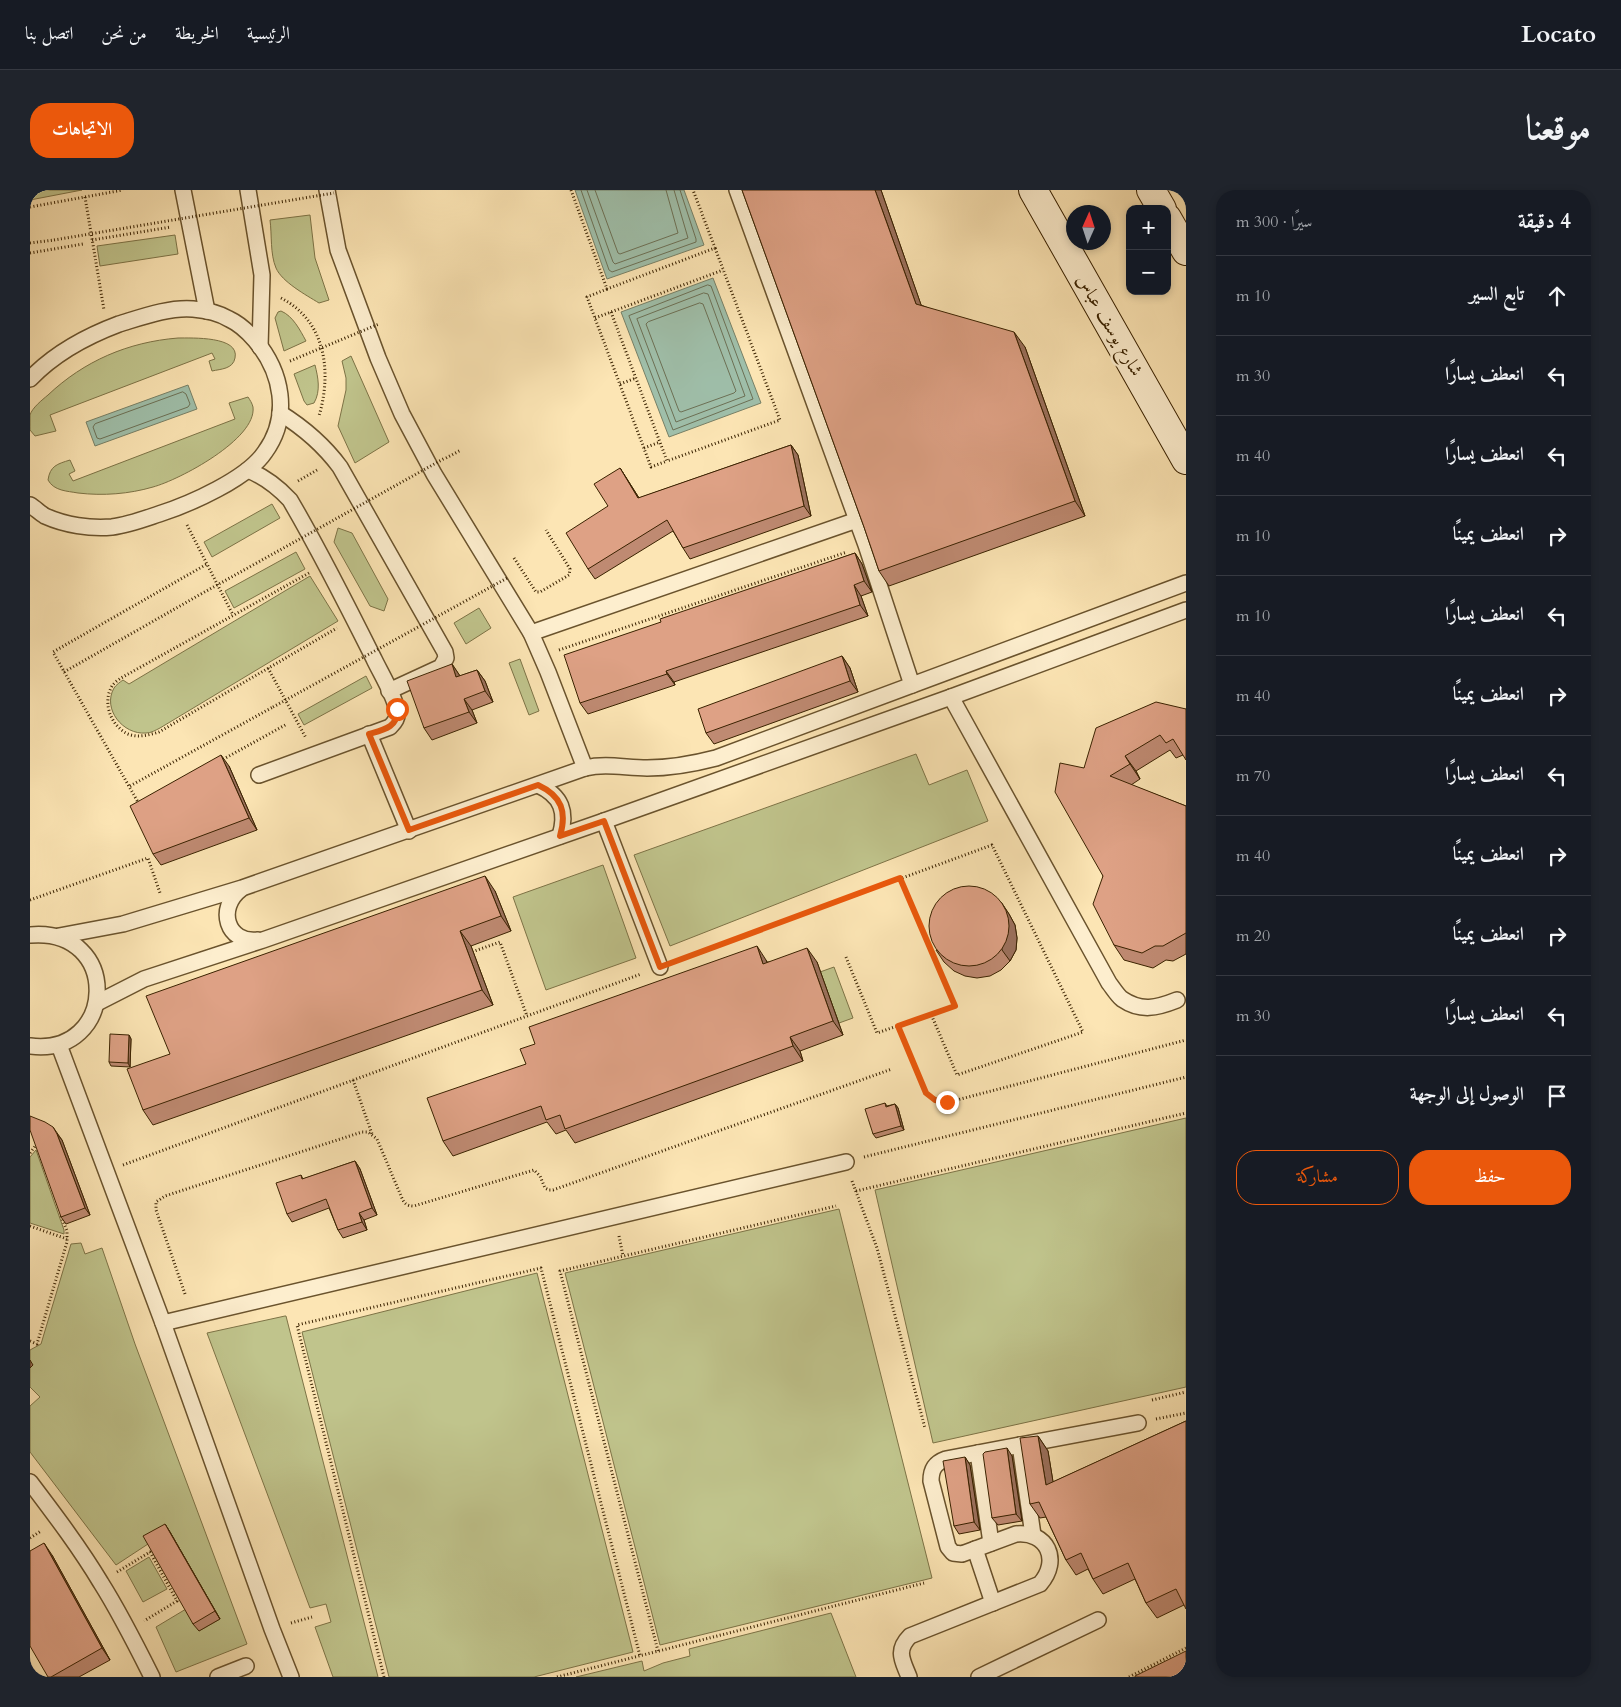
<!DOCTYPE html>
<html lang="ar">
<head>
<meta charset="utf-8">
<style>
  :root { --surface:#171b24; --page:#20242c; --text:#f1f3f6; --muted:#9ea1a6; --line:#363941; --accent:#ea580c }
  body { margin:0; font-family:Cardo,Amiri,serif; background:var(--page); color:var(--text); direction:rtl }
  .controls { position:absolute; right:15px; top:15px; display:grid; overflow:hidden; border-radius:10px; box-shadow:0 2px 8px #0003 }
  .controls button { width:45px; height:45px; display:grid; place-items:center; padding:0; border:0; border-bottom:1px solid var(--line); background:var(--surface); color:var(--text); font:25px sans-serif }
  .compass { position:absolute; left:1036px; top:15px; width:45px; height:45px; border-radius:50%; background:var(--surface); box-shadow:0 2px 8px #0003; rotate:3deg }
  .stop { position:absolute; width:15px; height:15px; margin:-11px; border:4px solid #ea580c; border-radius:50%; background:#fff }
  .stop.end { background:#ea580c; border-color:#fff; box-shadow:0 1px 5px #0008 }
  .list { margin:0; padding:0; list-style:none }
  h2 { display:flex; justify-content:space-between; align-items:center; height:65px; margin:0; padding:0 20px; font-size:21px }
  h2 small { font-size:16px; font-weight:400; color:var(--muted) }
  .list li { display:grid; grid-template-columns:32px 1fr auto; gap:15px; align-items:center; box-sizing:border-box; height:80px; padding:0 20px; border-top:1px solid var(--line) }
  .list b { display:block; font-size:19px; white-space:nowrap }
  .list em { font-size:16px; font-style:normal; color:var(--muted) }
  .actions { display:flex; gap:10px; padding:15px 20px }
  .actions a { flex:1; padding:11px 0; border:1px solid var(--accent); border-radius:20px; text-align:center; font-size:18px; color:var(--accent) }
  .actions .main { background:var(--accent); color:#fff }
  .icon { flex:none; width:28px; height:28px; fill:none; stroke:currentColor; stroke-width:2; stroke-linecap:round; stroke-linejoin:round }
  .map { position:relative; flex:none; width:1156px; height:1487px; overflow:hidden; direction:ltr; border-radius:20px }
  header { display:flex; align-items:center; gap:30px; box-sizing:border-box; height:70px; padding:0 25px; background:var(--surface); border-bottom:1px solid var(--line) }
  header strong { font-size:24px }
  nav { display:flex; gap:28px; margin-inline-start:auto; font-size:18px }
  .intro { display:flex; align-items:center; justify-content:space-between; box-sizing:border-box; height:120px; padding:0 30px }
  h1 { margin:0; font-size:35px }
  .button { padding:12px 22px; border-radius:20px; background:var(--accent); color:#fff; font-size:18px; font-weight:700 }
  main { display:flex; gap:30px; padding:0 30px }
  aside { flex:1; background:var(--surface); border-radius:20px; box-shadow:0 2px 8px #0003 }
  .map>svg:first-child { display:block }
</style>
</head>
<body>
<header>
<strong>Locato</strong>
<nav><a>الرئيسية</a><a>الخريطة</a><a>من نحن</a><a>اتصل بنا</a></nav>
</header>
<div class="intro"><h1>موقعنا</h1><a class="button">الاتجاهات</a></div>
<main>
<aside>
<h2>4 دقيقة<small>سيرًا · 300 m</small></h2>
<ul class="list">
<li><svg class="icon" aria-label="ahead" viewBox="0 0 24 24"><path d="M12 20V5M6 11l6-6 6 6"/></svg><div><b>تابع السير</b></div><em>10 m</em></li>
<li><svg class="icon" aria-label="left" viewBox="0 0 24 24"><path d="M17 20v-9H6M10 6l-5 5 5 5"/></svg><div><b>انعطف يسارًا</b></div><em>30 m</em></li>
<li><svg class="icon" aria-label="left" viewBox="0 0 24 24"><path d="M17 20v-9H6M10 6l-5 5 5 5"/></svg><div><b>انعطف يسارًا</b></div><em>40 m</em></li>
<li><svg class="icon" aria-label="right" viewBox="0 0 24 24"><path d="M7 20v-9h11M14 6l5 5-5 5"/></svg><div><b>انعطف يمينًا</b></div><em>10 m</em></li>
<li><svg class="icon" aria-label="left" viewBox="0 0 24 24"><path d="M17 20v-9H6M10 6l-5 5 5 5"/></svg><div><b>انعطف يسارًا</b></div><em>10 m</em></li>
<li><svg class="icon" aria-label="right" viewBox="0 0 24 24"><path d="M7 20v-9h11M14 6l5 5-5 5"/></svg><div><b>انعطف يمينًا</b></div><em>40 m</em></li>
<li><svg class="icon" aria-label="left" viewBox="0 0 24 24"><path d="M17 20v-9H6M10 6l-5 5 5 5"/></svg><div><b>انعطف يسارًا</b></div><em>70 m</em></li>
<li><svg class="icon" aria-label="right" viewBox="0 0 24 24"><path d="M7 20v-9h11M14 6l5 5-5 5"/></svg><div><b>انعطف يمينًا</b></div><em>40 m</em></li>
<li><svg class="icon" aria-label="right" viewBox="0 0 24 24"><path d="M7 20v-9h11M14 6l5 5-5 5"/></svg><div><b>انعطف يمينًا</b></div><em>20 m</em></li>
<li><svg class="icon" aria-label="left" viewBox="0 0 24 24"><path d="M17 20v-9H6M10 6l-5 5 5 5"/></svg><div><b>انعطف يسارًا</b></div><em>30 m</em></li>
<li><svg class="icon" aria-label="arrive" viewBox="0 0 24 24"><path d="M6 21V4h12l-3 4 3 4H6"/></svg><div><b>الوصول إلى الوجهة</b></div></li>
</ul>
<div class="actions"><a class="main">حفظ</a><a>مشاركة</a></div>
</aside>
<div class="map">
<svg width="1156" height="1487" viewBox="0 0 1156 1487">
  <rect width="100%" height="100%" fill="#fce5b4"/>
  <filter id="stains"><feTurbulence type="fractalNoise" baseFrequency=".004" numOctaves="4"/><feColorMatrix values="0 0 0 0 .2 0 0 0 0 .09 0 0 0 0 .02 0 0 0 .5 -.17"/></filter>
  <radialGradient id="worn" r=".72"><stop offset=".6" stop-color="#630" stop-opacity="0"/><stop offset="1" stop-color="#630" stop-opacity=".3"/></radialGradient>
  <!-- green -->
  <g fill="#c0c48c" stroke="#7d7346">
    <polygon points="0,0 52,0 0,10"/>
    <path d="M280 25 285 68 299 110 289 113C276 105 252 92 246 78 240 64 242 45 240 30Z"/>
    <polygon points="145,45 148,64 70,76 67,56"/>
    <path d="M251 121C263 126 270 140 276 151L254 161 245 128 248 122Z"/>
    <path d="M148 148C162 148 210 146 205 168 203 179 191 179 182 181L179 171 185 169 182 163 20 225 26 241 5 246 0 240C0 236 0 230 0 225 2 218 12 210 18 205 54 171 98 152 148 148Z"/>
    <polygon points="321,166 359,252 325,273 308,236 316,200 316,188 312,171"/>
    <path d="M285 175C288 187 291 201 284 213L277 215 274 211 264 184Z"/>
    <path d="M218 207C220 210 222 213 223 217 227 249 149 290 123 297 99 304 73 306 48 303 37 301 24 301 18 290 20 276 27 274 40 270L45 281 39 284 43 291 205 229 199 213Z"/>
    <polygon points="242,314 250,328 182,367 174,352"/>
    <polygon points="308,338 322,343 358,409 354,421 340,416 304,352"/>
    <polygon points="266,362 275,379 204,418 195,401"/>
    <path d="M280 386 308 431 130 538C126 540 121 543 116 543 93 545 72 519 84 498 86 495 90 492 93 490L99 494Z"/>
    <polygon points="449,418 461,438 436,454 424,433"/>
    <polygon points="490,469 509,521 499,525 479,473"/>
    <polygon points="336,486 342,498 274,535 268,524"/>
    <polygon points="886,564 899,595 937,580 958,631 640,756 604,665"/>
    <polygon points="573,675 606,768 516,800 483,707"/>
    <polygon points="804,777 823,828 809,833 790,782"/>
    <polygon points="1156,928 1156,1197 903,1253 845,1000"/>
    <polygon points="6,960 34,1040 34,1044 0,1033 0,967"/>
    <polygon points="809,1019 902,1388 630,1455 535,1083"/>
    <polygon points="51,1053 55,1064 72,1058 105,1154 217,1454 146,1482 126,1437 156,1419 169,1441 190,1429 140,1342 118,1354 86,1375 0,1262 0,1216 10,1207 0,1197 0,1178 3,1175 0,1172 0,1160 11,1154 41,1054"/>
    <polygon points="507,1083 603,1462 504,1487 359,1487 272,1142"/>
    <polygon points="255,1126 256,1126 348,1487 303,1487 285,1437 301,1432 296,1414 280,1418 177,1143"/>
    <polygon points="119,1367 137,1399 113,1412 96,1381"/>
    <polygon points="801,1423 826,1487 546,1487 612,1471 614,1481 633,1473 660,1466 659,1459"/>
  </g>
  <!-- water -->
  <g fill="#9fbfaa" stroke="#778066">
    <polygon points="545,0 654,0 674,55 577,89"/>
    <polygon points="683,88 731,213 639,247 591,122"/>
    <polygon points="158,195 167,219 65,256 56,232"/>
  </g>
  <g fill="none" stroke-linecap="round" stroke-linejoin="round">
    <!-- shore -->
    <g stroke="#6c7055" stroke-width="1">
      <polyline points="551,0 579,80 582,82 666,52 666,49 650,0"/>
      <polyline points="557,0 583,72 585,74 658,48 644,0"/>
      <polyline points="565,0 588,63 590,64 648,43 636,0"/>
      <polygon points="678,95 681,96 723,209 643,240 599,126"/>
      <polygon points="674,103 678,104 715,206 646,232 607,129"/>
      <polygon points="670,113 673,114 706,201 704,203 651,222 649,221 616,134 618,132"/>
      <polygon points="153,202 156,204 160,214 158,217 70,249 67,248 63,237 65,234"/>
    </g>
    <!-- lane casing -->
    <g stroke="#6a532d" stroke-width="18">
      <g id="lane">
        <polyline points="153,0 177,121"/>
        <polyline points="218,0 232,85 230,157"/>
        <polyline points="297,0 308,60 348,168 372,224 404,284 501,443 518,482 555,578"/>
        <polyline points="707,0 836,355 882,495"/>
        <path d="M0 189C24 164 57 146 89 134 112 127 139 117 163 119 175 120 189 123 199 129 210 134 218 142 225 150 252 182 261 226 235 262 217 289 160 314 129 324 114 329 98 335 82 337 60 339 35 335 15 326 10 323 5 318 0 315"/>
        <path d="M250 223C274 238 293 254 310 277L415 462 416 468 411 477 359 501"/>
        <path d="M218 280C235 287 247 296 260 310 290 361 317 415 344 469 350 482 365 506 367 521 368 528 365 532 360 537L229 585"/>
        <polyline points="501,443 827,330"/>
        <path d="M921 507 1079 793C1083 798 1087 805 1092 809 1111 822 1127 818 1147 810"/>
        <polyline points="339,544 379,641"/>
        <path d="M508 595C532 606 537 622 530 646"/>
        <polyline points="574,631 630,777"/>
        <path d="M211 699C186 718 197 754 228 750"/>
        <path d="M0 745C92 737 87 867 0 856"/>
        <path d="M29 746 93 734 212 698 555 578C576 573 596 578 617 578 641 578 663 574 686 568L1156 393"/>
        <polyline points="67,813 114,789 233,750 574,631 921,507 1156,420"/>
        <polyline points="29,855 133,1133 242,1439 261,1487"/>
        <polyline points="133,1133 816,972"/>
        <polyline points="990,1255 1003,1345"/>
        <polyline points="948,1263 961,1353"/>
        <path d="M0 1292C25 1325 50 1358 71 1393 90 1423 106 1455 122 1487"/>
        <polyline points="945,1359 963,1413"/>
        <polyline points="188,1487 216,1476"/>
        <path d="M879 1487C873 1471 865 1461 880 1446L1010 1394C1031 1370 1017 1341 986 1344L932 1364 923 1363 918 1357 901 1291C901 1279 905 1273 916 1269L1108 1233"/>
        <polyline points="949,1487 1068,1430"/>
      </g>
    </g>
    <!-- secondary casing -->
    <g stroke="#3a2200" stroke-width="30">
      <g id="secondary">
        <polyline points="1003,0 1156,270"/>
        <polyline points="1121,0 1132,19"/>
        <polyline points="1137,28 1156,61"/>
      </g>
    </g>
    <!-- path -->
    <g stroke="#3a2200" stroke-width="3" stroke-dasharray="1 2.5" stroke-linecap="butt">
      <polyline points="541,0 577,99 685,58 663,0"/>
      <polyline points="55,7 74,120"/>
      <polyline points="0,17 93,0"/>
      <polyline points="62,50 141,37"/>
      <polyline points="0,53 24,50"/>
      <polyline points="0,63 53,54"/>
      <polyline points="577,99 557,107 621,277 637,271"/>
      <path d="M251 108C296 131 302 182 289 226"/>
      <polyline points="581,122 637,271 750,230 685,58"/>
      <polyline points="565,128 693,80"/>
      <polyline points="260,171 308,151"/>
      <polyline points="590,194 606,188"/>
      <polyline points="614,258 630,252"/>
      <polyline points="416,268 431,260"/>
      <polyline points="268,291 287,280"/>
      <polyline points="157,335 203,425"/>
      <polyline points="484,368 506,402 510,402 539,385 540,379 516,340"/>
      <path d="M279 383 91 488C88 490 84 493 82 496 72 513 81 536 98 544 108 548 119 545 129 542L307 438"/>
      <polyline points="529,460 817,362"/>
      <polyline points="238,478 276,548"/>
      <polyline points="34,482 171,404"/>
      <polyline points="190,571 257,534"/>
      <polyline points="100,596 243,517"/>
      <polyline points="109,614 23,462 177,374"/>
      <polyline points="0,710 118,668 130,703"/>
      <polyline points="439,763 470,752 497,826"/>
      <polyline points="816,767 847,843 925,816 870,689"/>
      <polyline points="649,770 962,655 1053,842 927,885 901,824"/>
      <path d="M868 836 896 903C904 911 912 913 923 911L1156 850"/>
      <polyline points="323,890 342,944"/>
      <polyline points="0,963 6,955"/>
      <polyline points="834,967 1156,887"/>
      <polyline points="93,975 611,784"/>
      <polyline points="822,991 847,1058 895,1238"/>
      <polyline points="826,1001 1156,923"/>
      <polyline points="0,1036 37,1049"/>
      <polyline points="589,1046 593,1066"/>
      <path d="M155 1104 126 1020V1012L135 1006 332 942H338L347 949 371 1006C374 1013 376 1016 384 1016L504 980 510 986 515 998 519 1000H523L862 879"/>
      <polyline points="0,1151 7,1154 37,1052 37,1041 31,1026"/>
      <polyline points="1122,1210 1156,1202"/>
      <polyline points="1126,1229 1156,1223"/>
      <polyline points="0,1348 11,1341"/>
      <polyline points="87,1382 120,1362 147,1411 114,1431"/>
      <polyline points="261,1433 282,1427"/>
      <polyline points="628,1461 530,1081 806,1016"/>
      <polyline points="354,1487 267,1135 511,1078 610,1466"/>
      <polyline points="527,1487 894,1393"/>
      <polyline points="1099,1487 1156,1458"/>
    </g>
    <!-- lane -->
    <use href="#lane" stroke="#fdeece" stroke-width="15"/>
    <!-- secondary -->
    <use href="#secondary" stroke="#fdeece" stroke-width="28"/>
    <!-- path-bridge -->
    <g stroke="#3a2200" stroke-width="3" stroke-dasharray="1 2.5" stroke-linecap="butt">
      <polyline points="24,50 304,3"/>
      <polyline points="308,151 349,134"/>
      <polyline points="171,404 415,268"/>
      <polyline points="243,517 479,387"/>
    </g>
  </g>
  <!-- wall -->
  <g fill="#bf8a72" stroke="#3a2200">
    <polygon points="712,0 851,0 891,115 995,157 1055,326 859,396 849,381 834,337"/>
    <polygon points="761,255 768,265 781,326 660,369 653,358 643,341 565,389 558,379 590,278 609,308"/>
    <polygon points="825,363 832,374 842,402 831,406 838,426 644,492 645,495 558,524 550,513 631,432"/>
    <polygon points="812,466 820,478 828,502 684,554 676,543"/>
    <polygon points="422,474 430,486 447,480 455,491 463,512 442,520 447,533 402,550 394,538"/>
    <polygon points="1156,519 1153,565 1146,568 1140,560 1106,581 1110,589 1101,595 1156,616 1156,764 1143,771 1136,770 1123,778 1094,770 1084,755 1073,686 1054,578"/>
    <polygon points="199,576 227,640 131,675 123,664"/>
    <polygon points="465,701 481,741 441,756 463,815 123,935 113,920 140,864"/>
    <polygon points="971,712 979,724 985,735 987,748 986,760 980,771 971,780 960,786 947,788 935,786 924,781 914,772 906,760"/>
    <polygon points="736,770 737,772 787,772 813,845 770,861 773,871 545,953 536,940 526,944 517,932 423,966 413,951 496,874"/>
    <polygon points="99,845 101,849 100,877 81,876 79,872"/>
    <polygon points="855,913 857,916 865,914 868,918 874,940 846,948 843,944"/>
    <polygon points="23,937 32,950 60,1025 36,1034 31,1027"/>
    <polygon points="325,971 330,979 347,1025 334,1030 337,1040 313,1048 308,1040 299,1018 262,1032 257,1024 271,985 273,989"/>
    <polygon points="1156,1231 1154,1415 1127,1428 1116,1413 1105,1389 1073,1404 1063,1389 1058,1379 1046,1385 1036,1370 1016,1327 1010,1328 1000,1314 1008,1246 1018,1261 1023,1292"/>
    <polygon points="982,1266 992,1331 968,1335 962,1328"/>
    <polygon points="935,1267 940,1275 950,1340 929,1344 924,1336"/>
    <polygon points="135,1334 140,1342 190,1429 169,1441 163,1434"/>
    <polygon points="22,1365 80,1470 49,1487 18,1487"/>
  </g>
  <!-- shaded-wall -->
  <g fill="#9b715d" stroke="#3a2200">
    <polygon points="845,0 851,0 896,129 886,114"/>
    <polygon points="984,142 995,157 1055,326 1045,311"/>
    <polygon points="761,255 768,265 781,326 774,316"/>
    <polygon points="590,278 597,289 616,319 608,308"/>
    <polygon points="825,363 832,374 842,402 834,391"/>
    <polygon points="824,395 831,406 838,426 830,415"/>
    <polygon points="812,466 820,478 828,502 820,491"/>
    <polygon points="422,474 430,486 426,487"/>
    <polygon points="447,480 455,491 463,512 455,501"/>
    <polygon points="636,481 644,492 645,495 637,484"/>
    <polygon points="434,509 442,520 447,533 439,522"/>
    <polygon points="191,565 199,576 227,640 219,628"/>
    <polygon points="1095,566 1106,581 1110,589 1100,574"/>
    <polygon points="455,686 465,701 481,741 471,726"/>
    <polygon points="971,712 979,724 985,735 987,748 986,760 980,771 972,760"/>
    <polygon points="430,741 441,756 463,815 452,800"/>
    <polygon points="727,756 736,770 743,788 733,774"/>
    <polygon points="777,758 787,772 813,845 803,831"/>
    <polygon points="99,845 101,849 100,877 98,873"/>
    <polygon points="760,847 770,861 773,871 763,856"/>
    <polygon points="865,914 868,918 874,940 871,936"/>
    <polygon points="27,944 32,950 60,1025 55,1018"/>
    <polygon points="325,971 330,979 347,1025 342,1018"/>
    <polygon points="329,1023 334,1030 337,1040 332,1032"/>
    <polygon points="0,1170 3,1175 0,1178"/>
    <polygon points="1008,1246 1018,1261 1026,1310 1016,1295"/>
    <polygon points="977,1258 982,1266 992,1331 986,1324"/>
    <polygon points="935,1267 940,1275 950,1340 944,1332"/>
    <polygon points="135,1334 140,1342 190,1429 185,1421"/>
    <polygon points="14,1353 22,1365 80,1470 72,1458"/>
  </g>
  <!-- building -->
  <g fill="#dea185" stroke="#3a2200">
    <polygon points="712,0 845,0 886,114 984,142 1045,311 849,381 834,337"/>
    <polygon points="761,255 774,316 653,358 637,330 558,379 536,343 578,316 564,294 590,278 608,308"/>
    <polygon points="825,363 834,391 824,395 830,415 636,481 637,484 550,513 534,465 631,432 630,429"/>
    <polygon points="812,466 820,491 676,543 668,519"/>
    <polygon points="422,474 426,487 447,480 455,501 434,509 439,522 394,538 377,491"/>
    <polygon points="1126,512 1156,519 1156,570 1143,549 1136,553 1130,545 1095,566 1100,574 1080,586 1156,616 1156,743 1133,756 1125,756 1112,763 1084,755 1063,714 1073,686 1025,602 1030,573 1054,578 1066,538"/>
    <polygon points="191,565 219,628 123,664 100,616"/>
    <polygon points="455,686 471,726 430,741 452,800 113,920 97,879 140,864 116,806"/>
    <circle cx="939" cy="736" r="40"/>
    <polygon points="727,756 733,774 777,758 803,831 760,847 763,856 535,939 530,925 516,930 511,916 413,951 397,908 496,874 490,859 505,854 499,837"/>
    <polygon points="80,844 99,845 98,873 79,872"/>
    <polygon points="855,913 856,917 865,914 871,936 843,944 835,919"/>
    <polygon points="0,926 15,932 23,937 27,944 55,1018 31,1027 0,940"/>
    <polygon points="325,971 342,1018 329,1023 332,1032 308,1040 296,1009 257,1024 246,993 271,985 272,989"/>
    <polygon points="1156,1231 1156,1419 1146,1399 1116,1413 1098,1373 1063,1389 1051,1363 1036,1370 1009,1312 1000,1314 990,1248 1008,1246 1016,1295"/>
    <polygon points="977,1258 986,1324 962,1328 953,1264 955,1262"/>
    <polygon points="935,1267 944,1332 924,1336 913,1271"/>
    <polygon points="135,1334 185,1421 163,1434 113,1346"/>
    <polygon points="14,1353 72,1458 21,1487 18,1487 0,1456 0,1361"/>
    <polygon points="1156,1461 1156,1487 1105,1487 1105,1486"/>
  </g>
  <g fill="none" stroke-linecap="round" stroke-linejoin="round">
    <!-- route -->
    <path stroke="#ea580c" stroke-width="6" d="M367 519C369 537 353 540 339 544L379 640 508 595C532 606 537 622 530 646L574 631 630 777 870 688 925 816 868 836 896 903 905 910 917 912"/>
  </g>
  <g text-anchor="middle" stroke-width="5" stroke-linejoin="round" paint-order="stroke">
    <!-- street labels -->
    <g font-size="18" fill="#3a2200" stroke="#fdeece">
      <text transform="translate(1080 135) rotate(60)" y="6">شارع يوسف عباس</text>
    </g>
  </g>
  <rect width="100%" height="100%" filter="url(#stains)"/>
  <rect width="100%" height="100%" fill="url(#worn)"/>
</svg>
<div class="controls">
<button>+</button>
<button>−</button>
</div>
<svg class="compass" viewBox="-18 -18 36 36"><path d="M0-13l5 13h-10z" fill="#e53935"/><path d="M0 13l5-13h-10z" fill="#9ea1a6"/></svg>
<div class="stop" style="left:367px;top:519px"></div>
<div class="stop end" style="left:917px;top:912px"></div>
</div>
</main>
</body>
</html>
